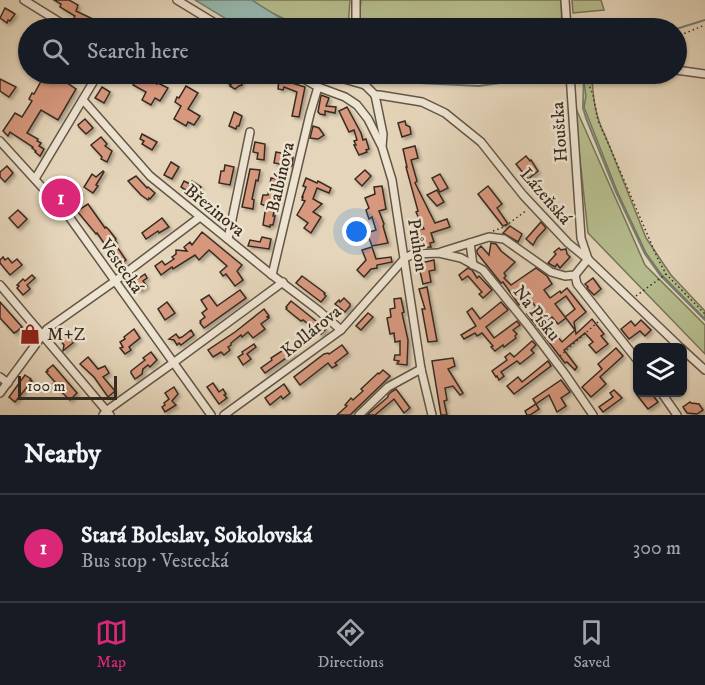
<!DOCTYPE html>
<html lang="en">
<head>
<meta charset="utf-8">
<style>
  :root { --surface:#171b24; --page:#242831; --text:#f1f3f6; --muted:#9ea1a6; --line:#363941; --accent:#db2777 }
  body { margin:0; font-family:"IM FELL DW Pica",serif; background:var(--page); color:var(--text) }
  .controls { position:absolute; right:18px; bottom:18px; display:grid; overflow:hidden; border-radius:9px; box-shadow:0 2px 4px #0004 }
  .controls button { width:54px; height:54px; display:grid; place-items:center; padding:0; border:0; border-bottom:2px solid var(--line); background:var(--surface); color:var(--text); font:30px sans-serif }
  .scale { position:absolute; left:18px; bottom:15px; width:99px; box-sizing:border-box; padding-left:6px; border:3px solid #382b20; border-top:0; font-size:16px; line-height:21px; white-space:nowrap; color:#382b20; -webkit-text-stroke:4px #eee4d2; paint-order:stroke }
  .you { position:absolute; left:357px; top:232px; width:21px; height:21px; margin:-15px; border:4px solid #fff; border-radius:50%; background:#1a73e8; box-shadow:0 0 0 9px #1a73e833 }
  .badge { display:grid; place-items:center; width:39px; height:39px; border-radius:50%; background:var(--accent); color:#fff; font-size:20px; font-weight:700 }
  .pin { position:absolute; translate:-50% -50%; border:3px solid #fff; box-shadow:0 2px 6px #0006 }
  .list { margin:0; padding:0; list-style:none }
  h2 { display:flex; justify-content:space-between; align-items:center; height:78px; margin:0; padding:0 24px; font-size:26px }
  h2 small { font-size:20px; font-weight:400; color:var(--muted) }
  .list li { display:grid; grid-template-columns:39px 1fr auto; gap:18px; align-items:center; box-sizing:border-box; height:108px; padding:0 24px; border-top:2px solid var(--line) }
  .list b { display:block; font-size:22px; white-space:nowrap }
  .list p { margin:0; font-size:20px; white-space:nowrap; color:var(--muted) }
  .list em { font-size:20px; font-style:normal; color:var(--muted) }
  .icon { flex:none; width:33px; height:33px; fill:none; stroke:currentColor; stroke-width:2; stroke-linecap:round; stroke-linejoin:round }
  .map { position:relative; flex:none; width:705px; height:415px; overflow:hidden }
  .search { position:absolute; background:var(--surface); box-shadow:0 2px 4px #0004; left:18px; right:18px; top:18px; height:66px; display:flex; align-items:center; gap:15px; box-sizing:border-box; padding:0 21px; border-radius:33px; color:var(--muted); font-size:22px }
  .sheet { height:186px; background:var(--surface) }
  nav { display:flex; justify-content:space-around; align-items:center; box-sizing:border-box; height:84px; border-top:2px solid var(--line); background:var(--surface); font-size:16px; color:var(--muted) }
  nav a { display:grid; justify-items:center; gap:3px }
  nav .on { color:var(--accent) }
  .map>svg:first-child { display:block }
</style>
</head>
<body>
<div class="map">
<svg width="705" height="415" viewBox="0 0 705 415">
  <defs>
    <filter id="shadow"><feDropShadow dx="2.5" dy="2.5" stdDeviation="1.5" flood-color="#0004"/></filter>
  </defs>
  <rect width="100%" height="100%" fill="#e5d5ba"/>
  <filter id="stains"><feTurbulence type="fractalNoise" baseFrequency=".00333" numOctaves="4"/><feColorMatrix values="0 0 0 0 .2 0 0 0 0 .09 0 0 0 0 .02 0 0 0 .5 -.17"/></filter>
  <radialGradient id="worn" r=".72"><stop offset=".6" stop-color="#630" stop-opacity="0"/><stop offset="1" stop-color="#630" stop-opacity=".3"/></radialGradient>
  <!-- green -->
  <g fill="#b6bd8e" stroke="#777457" stroke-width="1.5">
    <polygon points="250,0 350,0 348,28 303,28 262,8"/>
    <polygon points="361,0 561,0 562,28 358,28"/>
    <polygon points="572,0 601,0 604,10 573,13"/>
    <path d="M583 76H592C593 97 595 116 605 135L646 238 671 275 705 311V319L661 274 646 253 617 191 584 107 586 96Z"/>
    <polygon points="574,104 645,265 705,325 705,354 588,233"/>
  </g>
  <!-- water -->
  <polygon fill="#96b9b0" stroke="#708076" stroke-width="1.5" points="195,0 252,0 296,28 241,28"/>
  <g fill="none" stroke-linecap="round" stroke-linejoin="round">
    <!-- stream -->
    <g stroke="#708076" stroke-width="2">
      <polyline points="676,29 705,20"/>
      <polyline points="363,74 367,75"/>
      <polyline points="584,74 583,108 586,118 616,192 645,254 660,275 705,320"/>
      <polyline points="376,77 399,82 479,86 563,74 565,76"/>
    </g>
  </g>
  <!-- building -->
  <g fill="#d7987e" stroke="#382b20" stroke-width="1.5" fill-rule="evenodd" filter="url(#shadow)">
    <polygon points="54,0 69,0 78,5 76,11 97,21 97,28 91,28 83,24 82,25 79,24 73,20 75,16 60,7 61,4"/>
    <polygon points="5,8 15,14 10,21 8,20 7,23 0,18"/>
    <polygon points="45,74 59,82 61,79 76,89 58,120 41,110 27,133 38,139 37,141 41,143 39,146 44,149 40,156 35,152 36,151 32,148 33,147 10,132 8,136 3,131 15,113 22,117 32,101 29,99 32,93 34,94"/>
    <polygon points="139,75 157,84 158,83 168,88 160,101 155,98 151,105 142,100 146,92 133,85"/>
    <polygon points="229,76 234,80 237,76 242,80 241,82 242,85 239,86 235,89 230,86 231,85 226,82"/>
    <polygon points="0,79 16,87 9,97 0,91"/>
    <polygon points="279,79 305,87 299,117 292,116 297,92 284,87 283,90 278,89"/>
    <polygon points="186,86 198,93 188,109 200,116 194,125 188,122 186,126 174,119 181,106 175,102 177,97 179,98"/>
    <polygon points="102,87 110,92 104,103 95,98"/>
    <polygon points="321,95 329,98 326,106 336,107 335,113 325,111 325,115 320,114 318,112"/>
    <polygon points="347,107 361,133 363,140 366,139 369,149 366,150 367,152 359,155 354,145 356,145 354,141 357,140 354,130 349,132 339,111"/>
    <polygon points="234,112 242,116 239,126 237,126 236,129 229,126"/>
    <polygon points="85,119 93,128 86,134 79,127 78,125"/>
    <polygon points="405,121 406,125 410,127 411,134 402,137 398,123"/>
    <polygon points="313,126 319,128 324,135 318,139 310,138"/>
    <polygon points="142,134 157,142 152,150 142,144 144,141 140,139"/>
    <polygon points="101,137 107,144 105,146 112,151 107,162 101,159 102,157 91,145"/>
    <polygon points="255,142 265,144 264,160 257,159 258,153 253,152"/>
    <polygon points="415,146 418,158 411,160 417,181 415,183 435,223 447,219 450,227 431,233 434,242 430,243 431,247 412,247 409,231 424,229 416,212 418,211 406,167 407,167 403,149"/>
    <polygon points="276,152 286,154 285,157 293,157 292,166 274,163"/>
    <polygon points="526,156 530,161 531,160 538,171 528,179 516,164"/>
    <polygon points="171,162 179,167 172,179 164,175"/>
    <polygon points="225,165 234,167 230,185 219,183 221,171 224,171"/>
    <polygon points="7,166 13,173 5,182 0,177 0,172"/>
    <polygon points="250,169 260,170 258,181 256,180 252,199 254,200 253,209 242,207"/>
    <polygon points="365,170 371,176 362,186 355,179"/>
    <polygon points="103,171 104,172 96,185 98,186 93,193 84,187 92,174 96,177"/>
    <polygon points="440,174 448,188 440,192 432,178"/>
    <polygon points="136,176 147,188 148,187 155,193 150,199 149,198 148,200 141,195 128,181"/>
    <polygon points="271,178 277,179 276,183 280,183 273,216 275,216 273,225 270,225 270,227 263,225 266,206 261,204 263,195 268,195"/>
    <polygon points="306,178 317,183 318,181 331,188 329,193 317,188 313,199 322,204 313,212 321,217 311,233 304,228 308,223 297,215 305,201 302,200 303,197 302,197 306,187 303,186"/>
    <polygon points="184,181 190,184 192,181 201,187 195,196 181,187"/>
    <polygon points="73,184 81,193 70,203 64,193"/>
    <polygon points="382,186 386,209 379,211 384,224 383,226 388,243 372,246 367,233 376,230 372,217 369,219 366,210 369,208 365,198 375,194 374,187"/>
    <polygon points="488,186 502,204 497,208 508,224 503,226 478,194"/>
    <polygon points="437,190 444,202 437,206 427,195"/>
    <polygon points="88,204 105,228 106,227 109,230 116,239 115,240 117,243 115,244 126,260 119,265 97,233 96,234 77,211"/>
    <polygon points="18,210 27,219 18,228 9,218"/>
    <polygon points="162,218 169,227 159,233 158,231 146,239 142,233"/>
    <polygon points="541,222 546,228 537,238 533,245 526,239"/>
    <polygon points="510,226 522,234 518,242 503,233"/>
    <polygon points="202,232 242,265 237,271 243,280 235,286 226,274 223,276 220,272 227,266 209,250 199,260 195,255 173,269 172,267 161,275 155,266 162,261 165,265 174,259 172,257 176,254 176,250 187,251 184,247 190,242 192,245"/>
    <polygon points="262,237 271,239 269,249 248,246 250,240 260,242"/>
    <path d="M491 243 496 244 501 251 515 262 504 273 506 276 504 278 511 285 536 268 547 276 552 284 544 290 550 298 560 291 561 293 567 288 586 312 574 322 576 334 592 319 604 334 601 336 608 344 596 353 589 345 593 342 585 333 564 350 577 367 575 370 567 362 565 363 527 314 536 307 529 298 519 305 503 282 501 283 477 253V250L481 246 489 255ZM566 296 575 309 565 317 555 304ZM552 317 558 324 566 318 575 330 562 342 553 331 551 333 543 324Z"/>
    <polygon points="372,247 376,259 391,257 392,262 377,265 377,268 371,269 364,277 357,270 366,260 362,250"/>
    <polygon points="559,248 561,250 566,249 567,254 570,257 560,268 557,264 555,267 548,263 556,254 554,252"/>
    <polygon points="3,257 5,260 8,258 12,263 17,259 22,265 10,275 0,263 0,260"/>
    <polygon points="434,260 435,270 429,271 431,282 423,284 419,267 421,266 421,263"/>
    <polygon points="468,268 472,270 477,278 479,276 492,290 483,298 479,294 482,292 468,276 462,280 459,275"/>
    <polygon points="145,274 147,278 143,281 147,286 140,291 139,289 137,290 132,283"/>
    <polygon points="32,275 35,278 27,285 30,289 23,295 17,288 19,286 17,285 23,279 25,281"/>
    <polygon points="302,276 325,293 324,294 326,296 321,302 296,283"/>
    <polygon points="593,278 601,289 594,295 587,288 588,287 585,284"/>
    <polygon points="427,287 437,341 428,342 422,309 425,309 419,289"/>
    <polygon points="240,290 246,298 204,328 200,323 201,322 200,321 205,317 202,313 207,309 201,300 209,295 217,306"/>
    <polygon points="344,298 350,304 350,306 345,312 335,304 339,300 340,302"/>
    <polygon points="401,298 404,312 402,313 408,340 407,365 397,364 399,361 394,360 395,355 400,355 400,341 395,342 394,333 390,334 387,318 391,317 390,309 395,308 394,299"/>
    <polygon points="291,301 326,329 321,334 303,320 301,321 286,309 287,308 286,307"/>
    <polygon points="0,302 22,327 16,332 14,333 0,318"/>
    <polygon points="167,302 175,313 165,320 158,309"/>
    <polygon points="501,302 508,310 486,327 494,338 517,321 520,325 513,330 517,334 515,336 516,338 504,347 503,345 495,351 491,347 493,346 482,333 477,336 475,333 464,339 461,335 476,326 467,312 472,308 480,319"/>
    <polygon points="264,309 269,316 267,317 269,318 261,324 265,329 253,338 248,332 242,337 241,335 231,343 231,345 228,347 230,350 224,355 221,352 213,357 208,350 235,332"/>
    <polygon points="368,313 373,317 361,330 356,326"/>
    <polygon points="641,320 651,330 645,336 640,331 629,339 621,329 631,321 635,326"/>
    <polygon points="134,329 140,338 129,347 131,350 125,354 120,348 123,347 120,342 125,339 124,337"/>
    <polygon points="191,330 194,335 181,345 179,343 177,345 174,340 169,339 176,334 179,338 182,337"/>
    <polygon points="67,334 74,342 63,351 64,345 57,336 64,337"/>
    <polygon points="532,341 536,345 531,350 534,353 520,364 517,361 501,372 504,376 499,380 497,376 496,377 492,371 507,360 505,357 510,353 514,357"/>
    <polygon points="254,344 256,347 247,354 251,359 243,365 238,357 243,354 242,352"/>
    <polygon points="342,345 348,353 335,363 337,365 332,368 328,363 300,385 294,377 324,354 328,353 329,354"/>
    <polygon points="288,347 289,347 293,353 265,373 261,368 272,360 271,358"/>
    <polygon points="616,348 623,356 600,377 606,384 591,397 582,387 602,369 598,364"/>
    <polygon points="151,352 157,360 150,367 148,365 143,369 142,374 135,379 131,373 131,371 145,360 143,358"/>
    <polygon points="88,357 98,369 105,366 109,373 103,377 115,391 108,397 94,377 80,364"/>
    <polygon points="453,358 455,366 448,369 463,393 460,395 453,386 445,388 447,400 444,401 447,415 441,415 432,361"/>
    <polygon points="548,361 551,366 514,394 507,386 518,377 522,382"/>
    <polygon points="53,365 77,393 70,400 53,384 55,382 46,372 48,371 47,370"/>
    <polygon points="383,370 390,376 381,385 350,415 337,415 347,406 345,405 351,398 353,400 354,399 363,391 361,389 378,373 379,374"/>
    <polygon points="25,375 31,379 30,380 32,381 15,402 9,397"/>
    <polygon points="561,380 570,392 561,398 566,406 557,412 549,395 536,404 539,409 530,415 527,415 525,411 536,404 533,399"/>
    <polygon points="213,383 219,392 223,389 226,394 224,395 227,398 219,404 207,387"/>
    <polygon points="284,384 290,393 283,399 281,396 270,405 265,398"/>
    <polygon points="174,387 178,394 172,401 176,405 165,412 162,407 165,405 164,403 169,399 165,393"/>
    <polygon points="396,389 410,408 404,413 394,399 375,415 367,415 388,397 388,395 391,392"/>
    <polygon points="614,390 622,398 603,412 599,407 613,397 610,393"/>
    <polygon points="641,393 651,393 658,402 648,409 637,395"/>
    <polygon points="690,402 691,403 699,404 703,410 697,414 687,413 683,407"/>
  </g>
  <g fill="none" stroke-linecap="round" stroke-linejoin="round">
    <!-- minor casing -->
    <g stroke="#635646" stroke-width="10">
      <g id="minor">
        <polyline points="24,0 69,28"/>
        <polyline points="177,0 223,28"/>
        <polyline points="565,0 567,28"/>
        <polyline points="356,28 356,0"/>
        <polyline points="676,70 705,74"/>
        <polyline points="173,74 207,77"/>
        <polyline points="295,74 318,87 345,97 357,105 368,119 381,145"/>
        <polyline points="327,74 365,85"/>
        <polyline points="440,74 489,75 506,74"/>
        <polyline points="570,74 581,238 588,259"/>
        <polyline points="365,85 375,95 383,134 382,147 392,180 421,369 432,415"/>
        <polyline points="365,85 371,74"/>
        <polyline points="375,95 379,95 422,102 445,113 481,142 523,195 568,243 590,261 681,348"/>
        <polyline points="83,100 150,176 272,275 318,310 341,330"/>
        <polyline points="0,141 70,218 211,415"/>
        <polyline points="35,179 98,74"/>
        <polyline points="228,239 250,132"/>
        <polyline points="470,243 473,265"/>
        <polyline points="441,252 489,237 504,239 551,272 565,276 575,275"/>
        <polyline points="588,259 575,275 577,284 638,361"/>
        <polyline points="272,275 310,114 318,87"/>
        <polyline points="0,285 110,415"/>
        <polyline points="682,349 705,370"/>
        <polyline points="0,377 8,383"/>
        <polyline points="661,392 677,415"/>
        <polyline points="0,393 47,329 115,281 200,217"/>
        <polyline points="103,415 106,411 173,363 283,282"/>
        <polyline points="224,415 341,330 405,258 413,254 439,253 461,258 483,270 527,324 565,374 593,415"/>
        <polyline points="359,415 388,387 421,369"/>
      </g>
    </g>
    <!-- path -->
    <g stroke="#382b20" stroke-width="1.5" stroke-dasharray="1.5 3" stroke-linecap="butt">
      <polyline points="676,37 705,25"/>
      <polyline points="586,74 586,78 593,95 598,121 609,145 657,257 666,274 705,314"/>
      <polyline points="493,231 504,227 527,210"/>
      <polyline points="636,296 666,274"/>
      <polyline points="560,356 599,321"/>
    </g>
    <!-- minor -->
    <use href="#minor" stroke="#eee4d2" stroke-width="7"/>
  </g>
  <!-- icons -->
  <defs>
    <g id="shop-bare" transform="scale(1.62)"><path d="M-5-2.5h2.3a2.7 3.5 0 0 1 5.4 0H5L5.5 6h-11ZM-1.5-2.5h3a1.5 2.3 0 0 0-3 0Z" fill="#8f2418" stroke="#eee4d2" stroke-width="2.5" paint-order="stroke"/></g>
  </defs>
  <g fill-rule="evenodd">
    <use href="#shop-bare" x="30" y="334"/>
  </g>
  <g text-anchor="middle" stroke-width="5" stroke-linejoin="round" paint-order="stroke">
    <!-- street labels -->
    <g font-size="18" fill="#382b20" stroke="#eee4d2">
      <text transform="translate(559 132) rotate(-94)" y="6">Houštka</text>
      <text transform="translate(280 177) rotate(-77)" y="6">Balbínova</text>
      <text transform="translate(546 196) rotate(49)" y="6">Lázeňská</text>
      <text transform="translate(215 210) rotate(39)" y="6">Březinova</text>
      <text transform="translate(418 245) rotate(81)" y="6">Průhon</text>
      <text transform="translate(122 266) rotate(55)" y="6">Vestecká</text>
      <text transform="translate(537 313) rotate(52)" y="6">Na Písku</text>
      <text transform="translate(311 331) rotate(-39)" y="6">Kollárova</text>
    </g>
    <!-- poi labels -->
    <g font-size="18" fill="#382b20" stroke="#eee4d2" text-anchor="start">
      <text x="47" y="340">M+Z</text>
    </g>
  </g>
  <rect width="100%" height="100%" filter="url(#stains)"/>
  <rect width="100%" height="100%" fill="url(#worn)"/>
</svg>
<div class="controls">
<button><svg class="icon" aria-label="layers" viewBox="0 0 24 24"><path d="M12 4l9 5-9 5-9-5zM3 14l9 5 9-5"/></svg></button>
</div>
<div class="scale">100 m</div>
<div class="you"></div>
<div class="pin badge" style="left:61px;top:198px">1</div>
<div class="search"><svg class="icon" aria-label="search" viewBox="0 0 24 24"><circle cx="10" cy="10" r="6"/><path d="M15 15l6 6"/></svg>Search here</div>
</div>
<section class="sheet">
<h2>Nearby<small></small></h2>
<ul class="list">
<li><span class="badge">1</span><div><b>Stará Boleslav, Sokolovská</b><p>Bus stop · Vestecká</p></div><em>300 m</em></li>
</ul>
</section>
<nav>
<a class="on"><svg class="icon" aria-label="map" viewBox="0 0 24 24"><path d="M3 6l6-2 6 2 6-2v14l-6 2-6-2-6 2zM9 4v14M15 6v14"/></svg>Map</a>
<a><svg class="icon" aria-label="directions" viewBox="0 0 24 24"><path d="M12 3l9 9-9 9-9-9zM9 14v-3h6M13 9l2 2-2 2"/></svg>Directions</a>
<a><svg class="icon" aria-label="saved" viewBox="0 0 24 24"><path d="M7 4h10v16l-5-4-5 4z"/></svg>Saved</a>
</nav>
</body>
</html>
